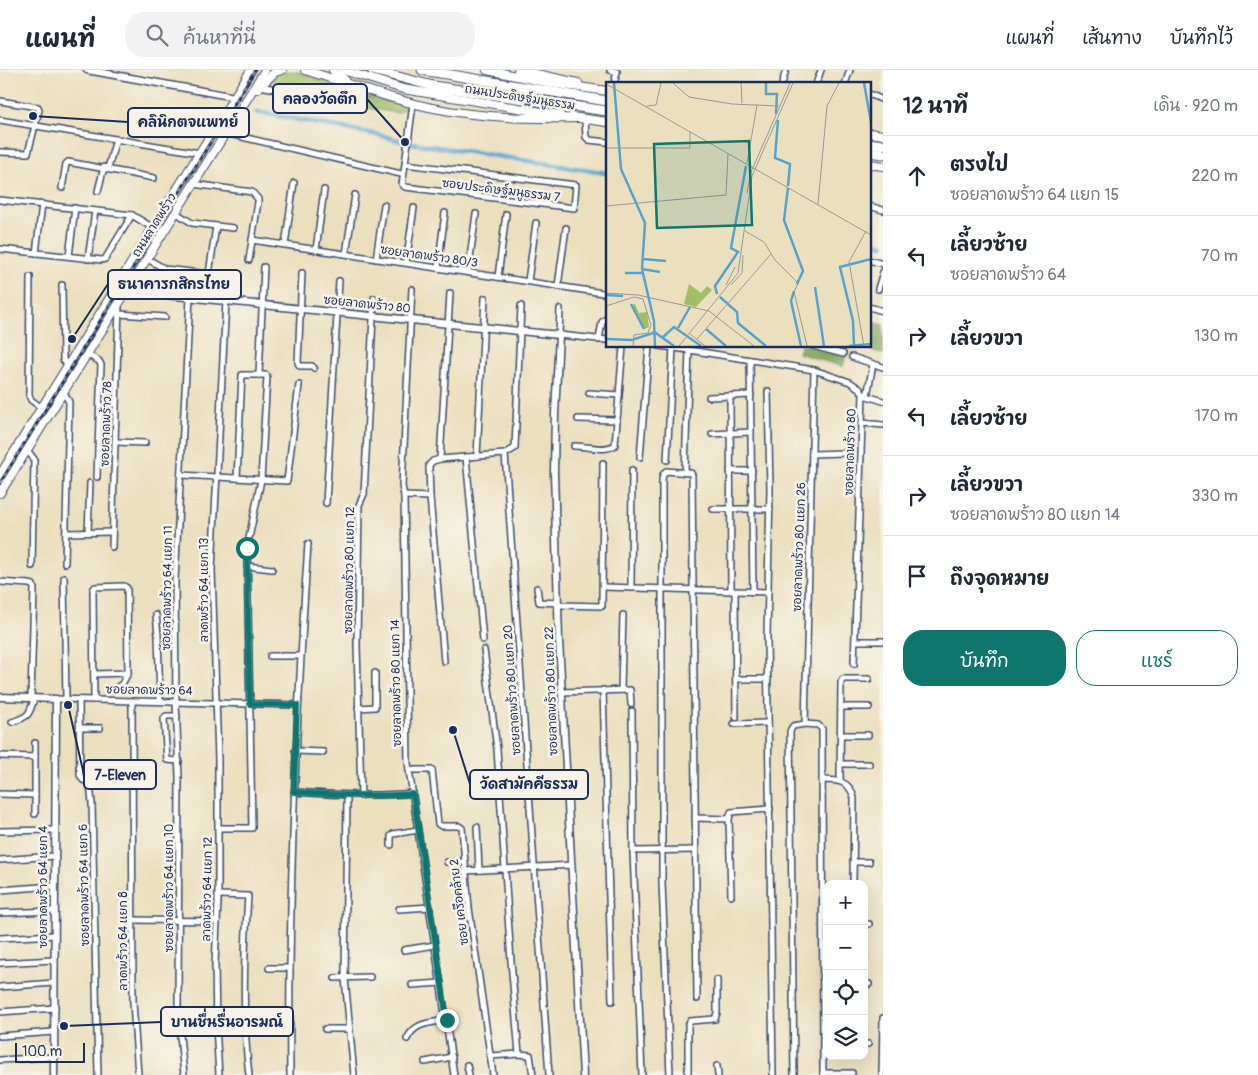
<!DOCTYPE html>
<html lang="th">
<head>
<meta charset="utf-8">
<style>
  :root { --surface:#fff; --page:#f2f2f3; --text:#1f2937; --muted:#747a83; --line:#e0e1e3; --accent:#0f766e }
  body { margin:0; font-family:Pangolin,"Playpen Sans Thai",sans-serif; background:var(--page); color:var(--text) }
  .controls { position:absolute; right:15px; bottom:15px; display:grid; overflow:hidden; border-radius:10px; box-shadow:0 5px 20px #0002 }
  .controls button { width:45px; height:45px; display:grid; place-items:center; padding:0; border:0; border-bottom:1px solid var(--line); background:var(--surface); color:var(--text); font:25px sans-serif }
  .scale { position:absolute; left:15px; bottom:12px; width:70px; box-sizing:border-box; padding-left:5px; border:2px solid #1b2f5e; border-top:0; font-size:14px; line-height:18px; white-space:nowrap; color:#1b2f5e; -webkit-text-stroke:4px #f7f3e8; paint-order:stroke }
  .stop { position:absolute; width:15px; height:15px; margin:-11px; border:4px solid #0f766e; border-radius:50%; background:#fff }
  .stop.end { background:#0f766e; border-color:#fff; box-shadow:0 1px 5px #0008 }
  .list { margin:0; padding:0; list-style:none }
  h2 { display:flex; justify-content:space-between; align-items:center; height:65px; margin:0; padding:0 20px; font-size:21px }
  h2 small { font-size:16px; font-weight:400; color:var(--muted) }
  .list li { display:grid; grid-template-columns:32px 1fr auto; gap:15px; align-items:center; box-sizing:border-box; height:80px; padding:0 20px; border-top:1px solid var(--line) }
  .list b { display:block; font-size:19px; white-space:nowrap }
  .list p { margin:0; font-size:16px; white-space:nowrap; color:var(--muted) }
  .list em { font-size:16px; font-style:normal; color:var(--muted) }
  .actions { display:flex; gap:10px; padding:15px 20px }
  .actions a { flex:1; padding:11px 0; border:1px solid var(--accent); border-radius:20px; text-align:center; font-size:18px; color:var(--accent) }
  .actions .main { background:var(--accent); color:#fff }
  .icon { flex:none; width:28px; height:28px; fill:none; stroke:currentColor; stroke-width:2; stroke-linecap:round; stroke-linejoin:round }
  .map { position:relative; flex:none; width:883px; height:1005px; overflow:hidden }
  header { display:flex; align-items:center; gap:30px; box-sizing:border-box; height:70px; padding:0 25px; background:var(--surface); border-bottom:1px solid var(--line) }
  header strong { font-size:24px }
  nav { display:flex; gap:28px; margin-inline-start:auto; font-size:18px }
  .search { width:350px; height:45px; background:var(--page); display:flex; align-items:center; gap:12px; box-sizing:border-box; padding:0 18px; border-radius:20px; color:var(--muted); font-size:19px }
  main { display:flex }
  aside { flex:1; background:var(--surface) }
  .map>svg:first-child { display:block }
</style>
</head>
<body>
<header>
<strong>แผนที่</strong>
<div class="search"><svg class="icon" aria-label="search" viewBox="0 0 24 24"><circle cx="10" cy="10" r="6"/><path d="M15 15l6 6"/></svg>ค้นหาที่นี่</div>
<nav><a>แผนที่</a><a>เส้นทาง</a><a>บันทึกไว้</a></nav>
</header>
<main>
<div class="map">
<svg width="883" height="1005" viewBox="0 0 883 1005">
  <rect width="100%" height="100%" fill="#f7f3e8"/>
  <filter id="ink" filterUnits="userSpaceOnUse"><feTurbulence type="fractalNoise" baseFrequency=".02" numOctaves="2"/><feDisplacementMap in="SourceGraphic" scale="10" xChannelSelector="R" yChannelSelector="G"/><feConvolveMatrix kernelMatrix="1 2 1 2 8 2 1 2 1" color-interpolation-filters="sRGB"/></filter>
  <filter id="wash" filterUnits="userSpaceOnUse"><feTurbulence type="fractalNoise" baseFrequency=".0096" numOctaves="4" result="noise"/><feDisplacementMap in="SourceGraphic" scale="20" xChannelSelector="R" yChannelSelector="G"/><feGaussianBlur stdDeviation="1.12" result="paint"/><feColorMatrix in="noise" values="0 0 0 0 0 0 0 0 0 0 0 0 0 0 0 0 0 1.4 0 .05"/><feComposite in="paint" operator="in"/></filter>
  <g filter="url(#wash)">
    <rect width="100%" height="100%" fill="#ebe0be"/>
    <!-- green -->
    <g fill="#a1bf67" stroke="#5e7762">
      <polygon points="290,1 298,2 351,23 350,27 332,26 270,11 279,3"/>
      <polygon points="362,26 404,35 408,37 397,43 357,36 358,29"/>
    </g>
    <!-- forest -->
    <g fill="#80a65c" stroke="#4e6a5d">
      <polygon points="869,251 883,255 883,284 858,276 869,276"/>
      <polygon points="800,276 848,276 843,297 798,283"/>
    </g>
    <g fill="none" stroke-linecap="round" stroke-linejoin="round">
      <!-- canal -->
      <g stroke="#57a3cf" stroke-width="5">
        <polyline points="257,42 379,65 405,72 607,103"/>
        <polyline points="869,171 883,175"/>
      </g>
    </g>
  </g>
  <g filter="url(#ink)">
    <g fill="none" stroke-linecap="round" stroke-linejoin="round">
      <!-- minor casing -->
      <g stroke="#3a4a6c" stroke-width="8">
        <g id="minor">
          <polyline points="610,0 617,2 614,14"/>
          <polyline points="782,14 786,0"/>
          <polyline points="816,14 821,0"/>
          <polyline points="845,14 850,0"/>
          <polyline points="259,16 353,32 357,26 359,17"/>
          <polyline points="869,24 883,30"/>
          <polyline points="0,31 38,37 39,40 28,83 0,82"/>
          <polyline points="585,49 586,67 589,70 607,72"/>
          <polyline points="0,50 200,83"/>
          <polyline points="225,63 401,104"/>
          <polyline points="405,94 576,115 574,138 405,117 402,114 403,109 413,34"/>
          <polyline points="108,98 116,69"/>
          <polyline points="193,114 252,122 258,129 258,132 249,190"/>
          <polyline points="62,118 66,94 68,92 154,108"/>
          <polyline points="98,121 104,97"/>
          <polyline points="0,130 132,145 153,158"/>
          <polyline points="869,136 883,140"/>
          <polyline points="175,142 192,153 233,158"/>
          <polyline points="252,170 603,223"/>
          <polyline points="285,175 294,113"/>
          <polyline points="0,179 102,190 105,189 132,145"/>
          <polyline points="316,180 324,120"/>
          <polyline points="36,183 42,134"/>
          <polyline points="346,184 355,125"/>
          <polyline points="69,186 75,138"/>
          <polyline points="146,188 165,199 225,206"/>
          <polyline points="88,189 95,141"/>
          <polyline points="376,189 384,135"/>
          <polyline points="869,190 883,194"/>
          <polyline points="406,193 414,138"/>
          <polyline points="438,198 445,143"/>
          <polyline points="468,202 476,144"/>
          <polyline points="302,203 298,293 300,296 312,296 314,298"/>
          <polyline points="209,204 216,156"/>
          <polyline points="30,207 29,325 31,330 42,338"/>
          <polyline points="498,207 506,144"/>
          <polyline points="528,211 536,153"/>
          <polyline points="62,215 63,290 68,295"/>
          <polyline points="558,216 566,158"/>
          <polyline points="412,219 402,416 404,426 408,693 454,1005"/>
          <polyline points="878,219 883,202"/>
          <polyline points="869,237 883,241"/>
          <polyline points="560,239 559,265 607,270"/>
          <polyline points="119,244 165,247"/>
          <polyline points="599,270 602,252 607,248"/>
          <polyline points="659,276 689,280 814,300 850,312 860,319 863,324 854,594"/>
          <polyline points="813,276 843,284"/>
          <polyline points="86,284 99,291 101,295 97,407"/>
          <polyline points="852,287 883,297"/>
          <polyline points="750,290 753,522"/>
          <polyline points="259,305 264,197"/>
          <polyline points="63,321 69,332 65,493"/>
          <polyline points="768,321 770,420 767,567 773,1005"/>
          <polyline points="589,323 619,325"/>
          <polyline points="864,325 883,331"/>
          <polyline points="730,326 731,521"/>
          <polyline points="867,326 873,294"/>
          <polyline points="709,327 751,325"/>
          <polyline points="578,349 617,350"/>
          <polyline points="862,353 883,355"/>
          <polyline points="712,364 751,362"/>
          <polyline points="115,372 145,373"/>
          <path d="M574 376C585 376 606 382 615 375L623 276"/>
          <polyline points="27,380 34,389 32,496"/>
          <polyline points="505,384 549,1005"/>
          <polyline points="812,384 844,383"/>
          <polyline points="477,386 485,228"/>
          <polyline points="466,387 483,570"/>
          <polyline points="640,387 649,276"/>
          <polyline points="440,389 450,223"/>
          <polyline points="667,390 673,278"/>
          <polyline points="730,401 752,401"/>
          <polyline points="685,402 689,280"/>
          <polyline points="181,405 287,411 299,315"/>
          <polyline points="404,426 430,427"/>
          <polyline points="326,433 339,211"/>
          <polyline points="713,439 770,439"/>
          <polyline points="88,462 90,413"/>
          <polyline points="66,463 112,462"/>
          <polyline points="112,477 119,234"/>
          <polyline points="247,496 272,499"/>
          <polyline points="64,508 66,629"/>
          <polyline points="0,512 29,514 33,515 34,519 31,628"/>
          <polyline points="603,517 768,522"/>
          <polyline points="631,517 632,400"/>
          <polyline points="537,518 539,532 559,533"/>
          <polyline points="735,521 736,647"/>
          <polyline points="559,535 602,536 603,393"/>
          <polyline points="156,545 158,565 160,631"/>
          <polyline points="855,571 883,571"/>
          <polyline points="484,580 497,679 511,891 519,984"/>
          <polyline points="270,586 300,586"/>
          <polyline points="444,591 430,427 429,395 433,391 440,389 505,384 515,378 521,236"/>
          <polyline points="94,604 128,603"/>
          <polyline points="736,609 768,609"/>
          <polyline points="621,619 623,545"/>
          <polyline points="603,620 612,931"/>
          <polyline points="561,622 630,620 631,634"/>
          <polyline points="56,629 297,635"/>
          <polyline points="79,630 80,705 83,710 90,713 92,734 98,1005"/>
          <polyline points="94,630 93,520 95,517 124,516 127,518 128,603 122,614 116,618"/>
          <polyline points="132,631 133,932 138,1005"/>
          <polyline points="841,637 869,637"/>
          <polyline points="358,638 375,637 375,603"/>
          <polyline points="632,641 633,781 642,1005"/>
          <polyline points="177,646 166,646 164,649 167,690 179,691"/>
          <path d="M12 652C28 647 30 645 34 628"/>
          <polyline points="734,654 768,653"/>
          <polyline points="805,654 814,300"/>
          <polyline points="79,658 100,658"/>
          <polyline points="841,665 868,665"/>
          <polyline points="295,681 323,682"/>
          <polyline points="0,686 35,687"/>
          <polyline points="841,694 869,694"/>
          <polyline points="79,697 110,698"/>
          <polyline points="409,700 432,700 438,754 441,756 459,756 462,758 469,838 493,1005"/>
          <path d="M822 710C838 710 850 711 854 728L853 814"/>
          <polyline points="840,710 841,612 843,609 869,609"/>
          <path d="M294 722C334 725 373 727 413 723"/>
          <polyline points="0,724 35,725"/>
          <polyline points="347,726 345,908 354,1005"/>
          <polyline points="361,726 357,575 359,435 364,424 374,228"/>
          <polyline points="35,744 35,673"/>
          <polyline points="695,748 729,749"/>
          <polyline points="477,757 479,800"/>
          <polyline points="218,758 252,758 247,478 261,410 267,306 266,305 242,305 237,408"/>
          <polyline points="0,761 54,760"/>
          <polyline points="391,775 391,766 393,764 418,760"/>
          <polyline points="633,781 695,780"/>
          <polyline points="0,790 54,786"/>
          <polyline points="447,792 464,792"/>
          <polyline points="853,792 869,792"/>
          <polyline points="465,801 572,795"/>
          <polyline points="0,820 54,816"/>
          <path d="M218 825 248 826C244 886 242 945 249 1005"/>
          <polyline points="731,826 729,749 731,742 770,739"/>
          <polyline points="399,839 430,837"/>
          <polyline points="0,843 54,841"/>
          <polyline points="133,850 217,851"/>
          <polyline points="864,854 869,854"/>
          <polyline points="0,868 55,865"/>
          <polyline points="404,880 435,875"/>
          <polyline points="0,893 54,890"/>
          <polyline points="269,898 290,898"/>
          <polyline points="335,908 370,907"/>
          <polyline points="864,914 869,914"/>
          <polyline points="412,915 441,913"/>
          <polyline points="0,917 54,913"/>
          <polyline points="0,942 55,938"/>
          <polyline points="325,959 349,959"/>
          <polyline points="0,966 54,962"/>
          <path d="M407 969C415 952 430 953 447 950"/>
          <polyline points="864,974 868,974"/>
          <polyline points="490,986 519,984 530,985 533,1005"/>
          <polyline points="0,990 53,987"/>
          <polyline points="425,992 452,987"/>
          <polyline points="467,995 469,1005"/>
          <polyline points="717,996 718,1005"/>
          <polyline points="823,1003 852,1003"/>
          <polyline points="184,1005 178,946 179,707 176,632 175,510 190,228"/>
          <polyline points="219,1005 216,956 215,894 218,832 218,689 212,499 226,231"/>
          <path d="M290 1005C288 828 296 651 308 474"/>
          <polyline points="670,1005 662,813 662,410 663,405 666,401 691,403 692,405 697,929"/>
          <polyline points="688,1005 688,956 690,951 715,949 717,943 717,910"/>
          <polyline points="794,1005 790,661 793,656 805,654 818,655 822,659 823,1005"/>
          <polyline points="882,1005 883,948"/>
        </g>
      </g>
      <!-- tertiary casing -->
      <g stroke="#3a4a6c" stroke-width="9">
        <g id="tertiary">
          <polyline points="87,0 235,27"/>
          <polyline points="126,221 559,265 555,344 554,402 559,571 583,1005"/>
          <polyline points="0,627 56,629 54,1005"/>
        </g>
      </g>
      <!-- primary casing -->
      <g stroke="#3a4a6c" stroke-width="10">
        <g id="primary">
          <path d="M305 0C340 11 376 24 411 33 465 47 521 49 576 48"/>
          <polyline points="333,0 335,3 344,9"/>
          <polyline points="343,0 403,19 560,45"/>
          <polyline points="487,0 551,13 607,21"/>
          <polyline points="518,0 578,13"/>
          <polyline points="257,19 275,2 282,0"/>
          <polyline points="572,47 607,52"/>
          <polyline points="869,63 883,65"/>
          <polyline points="869,94 883,96"/>
          <polyline points="0,405 251,0"/>
          <polyline points="0,423 265,0"/>
        </g>
      </g>
      <!-- motorway casing -->
      <g stroke="#3a4a6c" stroke-width="11">
        <g id="motorway">
          <polyline points="372,0 433,16 607,41"/>
          <polyline points="422,0 607,31"/>
          <polyline points="869,73 883,75"/>
          <polyline points="869,82 883,84"/>
        </g>
      </g>
      <!-- minor -->
      <use href="#minor" stroke="#fff" stroke-width="5"/>
      <!-- tertiary -->
      <use href="#tertiary" stroke="#fff" stroke-width="6"/>
      <!-- primary -->
      <use href="#primary" stroke="#fff" stroke-width="8"/>
      <!-- motorway -->
      <use href="#motorway" stroke="#fff" stroke-width="9"/>
      <!-- rail casing -->
      <g stroke="#1b2f5e" stroke-width="3">
        <polyline id="rail" points="0,413 255,0"/>
      </g>
      <!-- rail -->
      <use href="#rail" stroke="#f7f3e8" stroke-width="1" stroke-dasharray="4" stroke-linecap="butt"/>
    </g>
  </g>
  <g fill="none" stroke-linecap="round" stroke-linejoin="round" filter="url(#ink)">
    <!-- route -->
    <path stroke="#0f766e" stroke-width="6" d="M247 478 248 554 250 634 297 635 294 722C334 725 373 727 413 724L447 950"/>
  </g>
  <g text-anchor="middle" stroke-width="5" stroke-linejoin="round" paint-order="stroke">
    <!-- street labels -->
    <g font-size="12" fill="#1b2f5e" stroke="#f7f3e8">
      <text transform="translate(520 27) rotate(9)" y="4">ถนนประดิษฐ์มนูธรรม</text>
      <text transform="translate(501 120) rotate(7)" y="4">ซอยประดิษฐ์มนูธรรม 7</text>
      <text transform="translate(154 155) rotate(-58)" y="4">ถนนลาดพร้าว</text>
      <text transform="translate(429 186) rotate(8)" y="4">ซอยลาดพร้าว 80/3</text>
      <text transform="translate(367 234) rotate(6)" y="4">ซอยลาดพร้าว 80</text>
      <text transform="translate(106 354) rotate(-88)" y="4">ซอยลาดพร้าว 78</text>
      <text transform="translate(850 382) rotate(-88)" y="4">ซอยลาดพร้าว 80</text>
      <text transform="translate(799 477) rotate(-88)" y="4">ซอยลาดพร้าว 80 แยก 26</text>
      <text transform="translate(349 500) rotate(-89)" y="4">ซอยลาดพร้าว 80 แยก 12</text>
      <text transform="translate(167 518) rotate(-89)" y="4">ซอยลาดพร้าว 64 แยก 11</text>
      <text transform="translate(204 520) rotate(-90)" y="4">ลาดพร้าว 64 แยก 13</text>
      <text transform="translate(396 613) rotate(-91)" y="4">ซอยลาดพร้าว 80 แยก 14</text>
      <text transform="translate(149 620) rotate(1)" y="4">ซอยลาดพร้าว 64</text>
      <text transform="translate(512 620) rotate(-94)" y="4">ซอยลาดพร้าว 80 แยก 20</text>
      <text transform="translate(551 621) rotate(-92)" y="4">ซอยลาดพร้าว 80 แยก 22</text>
      <text transform="translate(84 815) rotate(-91)" y="4">ซอยลาดพร้าว 64 แยก 6</text>
      <text transform="translate(43 817) rotate(-90)" y="4">ซอยลาดพร้าว 64 แยก 4</text>
      <text transform="translate(169 818) rotate(-90)" y="4">ซอยลาดพร้าว 64 แยก 10</text>
      <text transform="translate(207 819) rotate(-89)" y="4">ลาดพร้าว 64 แยก 12</text>
      <text transform="translate(459 832) rotate(-97)" y="4">ซอย เครือคล้าย 2</text>
      <text transform="translate(123 871) rotate(-90)" y="4">ลาดพร้าว 64 แยก 8</text>
    </g>
  </g>
  <!-- overview -->
  <g transform="translate(606 12)">
    <rect width="265" height="265" fill="#ebe0be"/>
    <path d="M83 202 95 211 101 204 106 208 90 225 78 222ZM29 222 33 231 41 230 43 245 38 247 28 230 25 223Z" fill="#a1bf67"/>
    <path fill="none" stroke="#57a3cf" stroke-width="2.5" d="M8 1 15 87 39 141 36 187 48 239 49 264M160 1V12H171L170 32M258 1 265 40M172 38 169 76 184 82 182 104M182 106 178 138 197 189 191 202M37 177 60 179M36 187 54 190M19 191H37M209 205 218 264M188 209 185 219 195 264M111 212 109 204 132 170 125 166 140 84M0 213 17 214M114 215 131 230 132 241 160 264M25 222 38 247M72 246 84 225M100 247 120 264M47 249 68 264M57 255 68 245 95 264M0 257 26 258 47 251M248 263 247 239 234 185 265 177M243 264 265 262"/>
    <path fill="none" stroke="#989998" stroke-width="1" d="M67 1 83 15 126 22 173 24M135 1 136 21M0 2 265 153M41 24 50 23 55 1M0 66H84V49M141 81 151 23M141 111 145 90 184 1M212 122 221 24 233 1M0 124 120 113 122 72M139 149 158 160 169 178 192 201 188 210 201 264M120 203 129 185M125 203 136 191 137 173M0 211 32 213 103 229 148 264M0 224 28 215M84 252 99 264M91 257 165 172M27 264 28 253 42 251 45 243 37 217 28 215M73 264 132 191 146 94 187 1M258 264 243 180 260 149"/>
    <path fill="#0f766e" fill-opacity="0.15" stroke="#0f766e" stroke-width="2.5" d="M143 59 146 143 51 146 48 62Z"/>
    <rect width="265" height="265" fill="none" stroke="#1b2f5e" stroke-width="2.5"/>
  </g>
  <!-- callouts -->
  <path fill="none" stroke="#1b2f5e" stroke-width="2" d="M405 72L367 29M33 46L128 52M72 269L108 214M68 635L84 705M453 660L470 714M64 956L161 952"/>
  <g fill="#1b2f5e" stroke="#f7f3e8" stroke-width="2">
    <circle cx="405" cy="72" r="5"/>
    <circle cx="33" cy="46" r="5"/>
    <circle cx="72" cy="269" r="5"/>
    <circle cx="68" cy="635" r="5"/>
    <circle cx="453" cy="660" r="5"/>
    <circle cx="64" cy="956" r="5"/>
  </g>
  <g fill="#f7f3e8" stroke="#1b2f5e" stroke-width="2">
    <rect x="273" y="14" width="94" height="29" rx="5"/>
    <rect x="128" y="38" width="121" height="29" rx="5"/>
    <rect x="108" y="200" width="133" height="29" rx="5"/>
    <rect x="84" y="690" width="72" height="29" rx="5"/>
    <rect x="470" y="700" width="118" height="29" rx="5"/>
    <rect x="161" y="937" width="132" height="29" rx="5"/>
  </g>
  <g font-size="14" text-anchor="middle" font-weight="bold" fill="#1b2f5e">
    <text x="320" y="34">คลองวัดตึก</text>
    <text x="188" y="57">คลินิกตจแพทย์</text>
    <text x="174" y="219">ธนาคารกสิกรไทย</text>
    <text x="120" y="710">7-Eleven</text>
    <text x="529" y="719">วัดสามัคคีธรรม</text>
    <text x="227" y="957">บานชื่นรื่นอารมณ์</text>
  </g>
</svg>
<div class="controls">
<button>+</button>
<button>−</button>
<button><svg class="icon" aria-label="locate" viewBox="0 0 24 24"><circle cx="12" cy="12" r="6"/><path d="M12 2v4M12 18v4M2 12h4M18 12h4"/></svg></button>
<button><svg class="icon" aria-label="layers" viewBox="0 0 24 24"><path d="M12 4l9 5-9 5-9-5zM3 14l9 5 9-5"/></svg></button>
</div>
<div class="scale">100 m</div>
<div class="stop" style="left:247px;top:478px"></div>
<div class="stop end" style="left:447px;top:950px"></div>
</div>
<aside>
<h2>12 นาที<small>เดิน · 920 m</small></h2>
<ul class="list">
<li><svg class="icon" aria-label="ahead" viewBox="0 0 24 24"><path d="M12 20V5M6 11l6-6 6 6"/></svg><div><b>ตรงไป</b><p>ซอยลาดพร้าว 64 แยก 15</p></div><em>220 m</em></li>
<li><svg class="icon" aria-label="left" viewBox="0 0 24 24"><path d="M17 20v-9H6M10 6l-5 5 5 5"/></svg><div><b>เลี้ยวซ้าย</b><p>ซอยลาดพร้าว 64</p></div><em>70 m</em></li>
<li><svg class="icon" aria-label="right" viewBox="0 0 24 24"><path d="M7 20v-9h11M14 6l5 5-5 5"/></svg><div><b>เลี้ยวขวา</b></div><em>130 m</em></li>
<li><svg class="icon" aria-label="left" viewBox="0 0 24 24"><path d="M17 20v-9H6M10 6l-5 5 5 5"/></svg><div><b>เลี้ยวซ้าย</b></div><em>170 m</em></li>
<li><svg class="icon" aria-label="right" viewBox="0 0 24 24"><path d="M7 20v-9h11M14 6l5 5-5 5"/></svg><div><b>เลี้ยวขวา</b><p>ซอยลาดพร้าว 80 แยก 14</p></div><em>330 m</em></li>
<li><svg class="icon" aria-label="arrive" viewBox="0 0 24 24"><path d="M6 21V4h12l-3 4 3 4H6"/></svg><div><b>ถึงจุดหมาย</b></div></li>
</ul>
<div class="actions"><a class="main">บันทึก</a><a>แชร์</a></div>
</aside>
</main>
</body>
</html>
